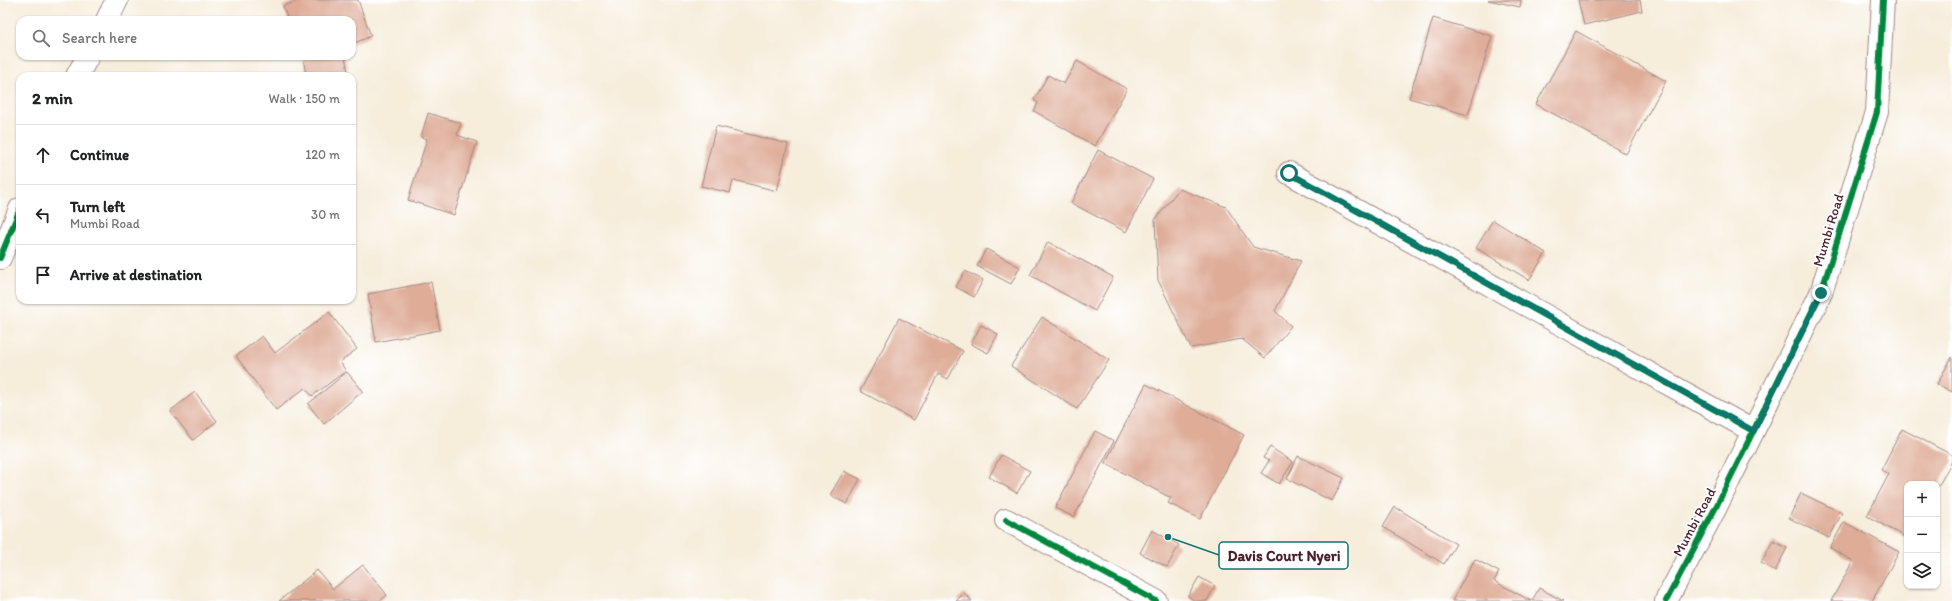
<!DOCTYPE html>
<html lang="en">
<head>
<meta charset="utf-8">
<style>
  :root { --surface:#fff; --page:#f6f6f6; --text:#202124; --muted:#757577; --line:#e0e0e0 }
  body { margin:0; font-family:Itim,sans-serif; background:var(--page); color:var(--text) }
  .controls { position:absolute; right:12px; bottom:12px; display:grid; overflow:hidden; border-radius:8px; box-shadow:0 1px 3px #0004 }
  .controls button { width:36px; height:36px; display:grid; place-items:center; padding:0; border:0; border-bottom:1px solid var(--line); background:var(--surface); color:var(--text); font:20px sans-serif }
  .stop { position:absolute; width:12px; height:12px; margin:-9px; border:3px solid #0f766e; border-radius:50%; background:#fff }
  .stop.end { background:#0f766e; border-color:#fff; box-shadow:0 1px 4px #0008 }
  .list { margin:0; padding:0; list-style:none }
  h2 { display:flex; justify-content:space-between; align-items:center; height:52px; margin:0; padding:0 16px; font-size:17px }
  h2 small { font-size:13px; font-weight:400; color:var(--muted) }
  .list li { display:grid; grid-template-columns:26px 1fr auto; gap:12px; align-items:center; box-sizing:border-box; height:60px; padding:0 16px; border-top:1px solid var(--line) }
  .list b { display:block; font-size:15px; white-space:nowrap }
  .list p { margin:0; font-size:13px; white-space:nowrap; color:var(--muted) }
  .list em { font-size:13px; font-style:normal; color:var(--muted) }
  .icon { flex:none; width:22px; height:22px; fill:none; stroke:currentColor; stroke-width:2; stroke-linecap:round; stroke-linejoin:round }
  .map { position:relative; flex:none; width:1952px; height:601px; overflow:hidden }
  .search { position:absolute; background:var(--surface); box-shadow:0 1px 3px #0004; left:16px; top:16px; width:340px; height:44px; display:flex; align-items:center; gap:10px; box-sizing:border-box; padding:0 14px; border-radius:12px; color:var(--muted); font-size:15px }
  .panel { position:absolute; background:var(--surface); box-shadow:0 1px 3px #0004; left:16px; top:72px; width:340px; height:232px; border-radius:12px }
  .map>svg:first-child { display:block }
</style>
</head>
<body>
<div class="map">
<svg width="1952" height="601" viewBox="0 0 1952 601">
  <rect width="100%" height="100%" fill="#fff"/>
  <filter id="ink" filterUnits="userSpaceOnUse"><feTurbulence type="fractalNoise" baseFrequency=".025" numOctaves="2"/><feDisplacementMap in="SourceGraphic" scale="8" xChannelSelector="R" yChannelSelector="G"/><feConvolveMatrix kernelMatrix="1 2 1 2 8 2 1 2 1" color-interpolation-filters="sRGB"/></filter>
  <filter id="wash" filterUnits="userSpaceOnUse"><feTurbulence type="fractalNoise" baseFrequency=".012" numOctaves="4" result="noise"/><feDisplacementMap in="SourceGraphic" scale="16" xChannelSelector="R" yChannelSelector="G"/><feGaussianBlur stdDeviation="0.9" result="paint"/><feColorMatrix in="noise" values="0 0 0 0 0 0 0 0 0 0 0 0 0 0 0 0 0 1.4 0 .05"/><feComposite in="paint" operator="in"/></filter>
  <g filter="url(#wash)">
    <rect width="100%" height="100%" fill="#f6eddb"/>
    <g id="blocks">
      <!-- building -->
      <g fill="#deac97">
        <polygon points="300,0 358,0 371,36 352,44 352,20 288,20 283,6"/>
        <polygon points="1488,0 1521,0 1520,7"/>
        <polygon points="1578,0 1640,0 1642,11 1584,25"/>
        <polygon points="1433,18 1492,36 1468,115 1409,98"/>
        <polygon points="1576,31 1666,81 1626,154 1536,104"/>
        <polygon points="309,56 345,56 348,72 327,76 306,76 303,57"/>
        <polygon points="1077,61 1127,89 1095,146 1034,111 1038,103 1034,100 1048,75 1064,84"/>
        <polygon points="428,113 461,123 457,135 477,142 454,215 408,200 427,139 421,137"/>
        <polygon points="716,126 788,144 777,191 733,180 730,193 701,186"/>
        <polygon points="1098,150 1153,179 1126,232 1071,203"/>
        <polygon points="1179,189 1226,207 1253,247 1301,261 1275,311 1291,326 1265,358 1242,339 1191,348 1158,280 1155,220"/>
        <polygon points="1493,220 1546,253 1529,280 1476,248"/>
        <polygon points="1048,242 1113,277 1095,311 1030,275"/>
        <polygon points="986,249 1020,267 1011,284 977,266"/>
        <polygon points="965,271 983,280 974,297 956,287"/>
        <polygon points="431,282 440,330 376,342 368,294"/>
        <polygon points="329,312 357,349 340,362 346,371 312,396 305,388 276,410 236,356 262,336 275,353"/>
        <polygon points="1042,317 1109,360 1077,409 1011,366"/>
        <polygon points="899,318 963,351 948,379 938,374 914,420 860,391"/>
        <polygon points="981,325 998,334 988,353 971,344"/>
        <polygon points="1952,357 1952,392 1937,384"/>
        <polygon points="347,372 363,391 324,424 308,404"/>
        <polygon points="1146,384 1244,435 1200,519 1168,503 1171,498 1105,463"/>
        <polygon points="195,392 217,421 193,440 170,411"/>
        <polygon points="1902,429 1952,455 1952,461 1937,489 1937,484 1907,484 1907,538 1867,516 1889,474 1881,470"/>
        <polygon points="1095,431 1114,441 1074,517 1055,508"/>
        <polygon points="1270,447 1293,462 1279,484 1261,473 1269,461 1263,458"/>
        <polygon points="1001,455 1030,471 1017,493 989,477"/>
        <polygon points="1298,456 1344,478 1332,501 1287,479"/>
        <polygon points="844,471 860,479 847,504 830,495"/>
        <polygon points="1801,493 1842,513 1829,538 1789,518"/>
        <polygon points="1395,507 1456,544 1444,564 1383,527"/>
        <polygon points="1844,522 1899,552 1872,601 1831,601 1853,561 1830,548"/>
        <polygon points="1152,530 1179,545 1167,567 1140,553"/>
        <polygon points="1773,541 1787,548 1775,571 1761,563"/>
        <polygon points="1475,559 1499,572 1494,581 1531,601 1452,601"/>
        <polygon points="363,565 387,595 380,601 279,601 317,570 333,589"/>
        <polygon points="1199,577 1215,586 1207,601 1195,601 1188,596"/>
        <polygon points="1539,588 1563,601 1532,601"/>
        <polygon points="964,593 972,601 956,601"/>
      </g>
    </g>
  </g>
  <g filter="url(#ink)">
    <use href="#blocks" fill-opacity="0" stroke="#a08683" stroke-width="1"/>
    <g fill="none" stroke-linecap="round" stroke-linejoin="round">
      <!-- street casing -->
      <g stroke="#a08683" stroke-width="24">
        <g id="street">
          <polyline points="107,20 117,0"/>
          <polyline points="77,76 88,56"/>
          <polyline points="1289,173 1753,431"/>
          <polyline points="0,258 20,209"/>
          <polyline points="1006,520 1156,601"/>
          <polyline points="1666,601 1717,505 1821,293 1877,112 1883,0"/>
        </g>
      </g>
      <!-- street -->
      <use href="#street" stroke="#fff" stroke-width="22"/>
      <!-- cycleway casing -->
      <g stroke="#fff" stroke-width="8">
        <g id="cycleway">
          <polyline points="1289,173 1753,431"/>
          <polyline points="0,258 20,209"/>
          <polyline points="1006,520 1156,601"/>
          <polyline points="1666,601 1717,505 1821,293 1877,112 1883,0"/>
        </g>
      </g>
      <!-- cycleway -->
      <use href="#cycleway" stroke="#00873e" stroke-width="6"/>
    </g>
  </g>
  <g fill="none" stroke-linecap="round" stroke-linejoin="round" filter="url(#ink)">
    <!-- route -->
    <polyline stroke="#0f766e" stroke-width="5" points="1289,173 1754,431 1821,293"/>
  </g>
  <g text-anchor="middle" stroke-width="3.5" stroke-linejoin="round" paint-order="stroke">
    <!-- street labels -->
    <g font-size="14" fill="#4a1f2b" stroke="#fff">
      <text transform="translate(1828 230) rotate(-73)" y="5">Mumbi Road</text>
      <text transform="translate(1694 522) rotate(-62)" y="5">Mumbi Road</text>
    </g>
  </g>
  <!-- callouts -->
  <path fill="none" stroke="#0f766e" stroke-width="1.5" d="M1168 537L1219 555"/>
  <circle fill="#0f766e" stroke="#fff" stroke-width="1.5" cx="1168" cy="537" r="4"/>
  <rect fill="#fff" stroke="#0f766e" stroke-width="1.5" x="1219" y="542" width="129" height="27" rx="4"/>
  <g font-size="15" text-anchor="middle" font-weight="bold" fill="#4a1f2b">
    <text x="1284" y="561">Davis Court Nyeri</text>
  </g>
</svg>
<div class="controls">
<button>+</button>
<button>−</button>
<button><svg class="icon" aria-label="layers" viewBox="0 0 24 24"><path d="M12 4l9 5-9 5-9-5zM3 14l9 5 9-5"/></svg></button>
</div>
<div class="stop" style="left:1289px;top:173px"></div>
<div class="stop end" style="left:1821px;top:293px"></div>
<div class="search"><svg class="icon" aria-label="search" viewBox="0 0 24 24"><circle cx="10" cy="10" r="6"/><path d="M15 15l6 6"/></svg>Search here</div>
<section class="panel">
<h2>2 min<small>Walk · 150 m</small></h2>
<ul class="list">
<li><svg class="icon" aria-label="ahead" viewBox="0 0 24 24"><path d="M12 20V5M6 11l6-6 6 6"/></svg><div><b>Continue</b></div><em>120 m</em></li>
<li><svg class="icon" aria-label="left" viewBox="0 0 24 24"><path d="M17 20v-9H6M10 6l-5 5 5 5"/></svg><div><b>Turn left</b><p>Mumbi Road</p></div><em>30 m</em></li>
<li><svg class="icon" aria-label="arrive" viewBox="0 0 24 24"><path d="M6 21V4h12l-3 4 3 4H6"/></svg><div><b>Arrive at destination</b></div></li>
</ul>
</section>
</div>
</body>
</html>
